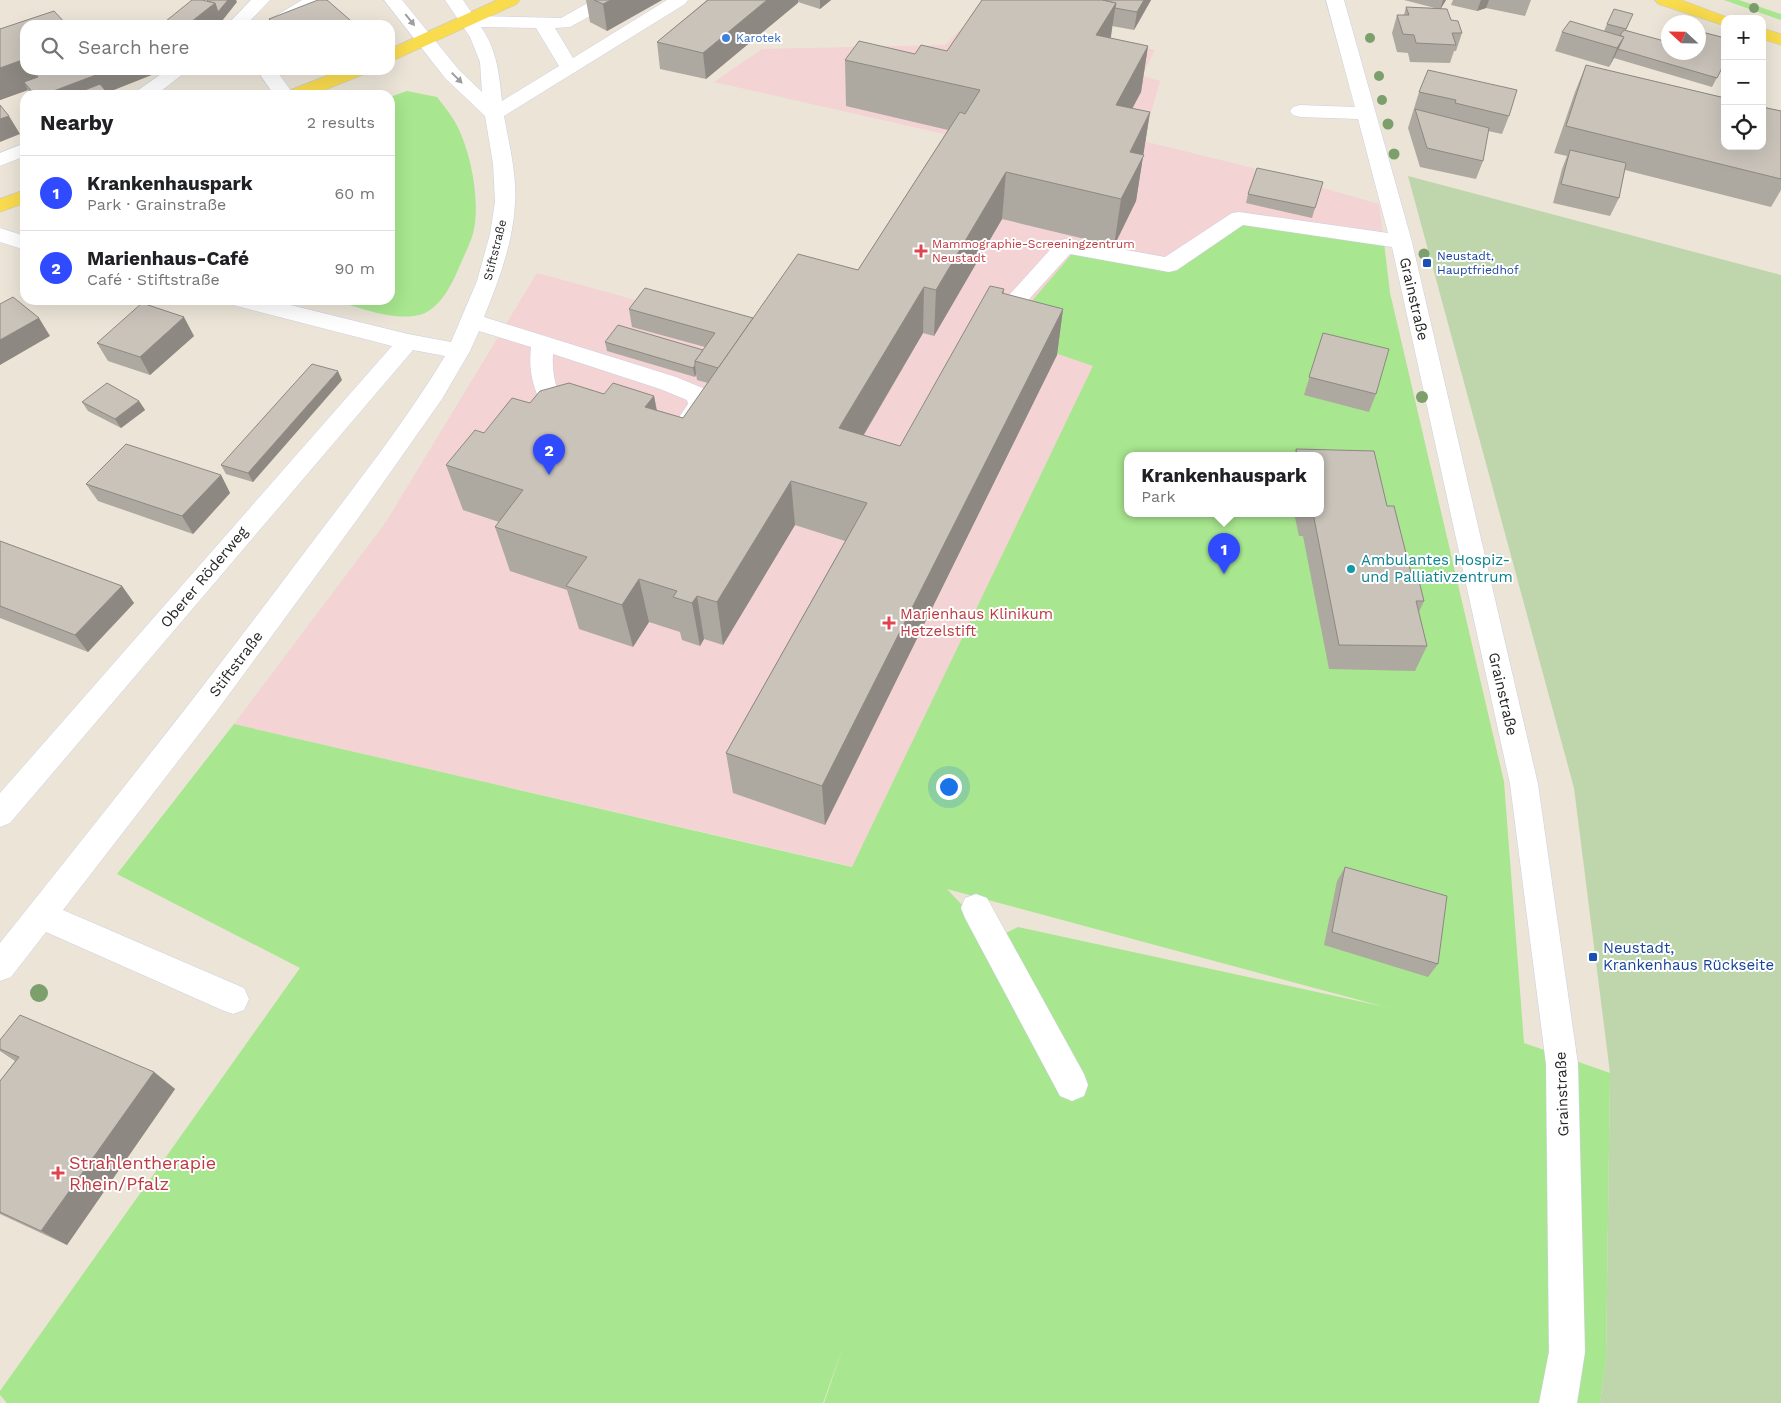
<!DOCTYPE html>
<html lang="en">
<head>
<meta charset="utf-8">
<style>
  :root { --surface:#fff; --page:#f2f2f2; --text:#202124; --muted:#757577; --line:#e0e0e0; --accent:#304bff }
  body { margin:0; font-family:"Work Sans",sans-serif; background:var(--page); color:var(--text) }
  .controls { position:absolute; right:15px; top:15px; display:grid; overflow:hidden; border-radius:10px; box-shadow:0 5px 20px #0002 }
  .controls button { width:45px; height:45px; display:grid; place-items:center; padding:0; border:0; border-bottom:1px solid var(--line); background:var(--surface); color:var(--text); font:25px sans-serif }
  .compass { position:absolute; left:1661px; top:15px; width:45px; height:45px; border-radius:50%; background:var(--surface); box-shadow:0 5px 20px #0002; rotate:292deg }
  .you { position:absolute; left:948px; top:786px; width:18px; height:18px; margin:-12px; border:4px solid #fff; border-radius:50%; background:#1a73e8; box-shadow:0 0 0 8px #1a73e833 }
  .badge { display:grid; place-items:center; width:32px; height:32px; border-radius:50%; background:var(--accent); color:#fff; font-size:16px; font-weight:700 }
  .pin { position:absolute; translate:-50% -41px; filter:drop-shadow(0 1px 2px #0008) }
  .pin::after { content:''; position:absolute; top:26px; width:18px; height:15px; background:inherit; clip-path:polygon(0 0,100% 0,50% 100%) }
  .popup { position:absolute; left:1124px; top:452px; width:200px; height:65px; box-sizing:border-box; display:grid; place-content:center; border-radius:10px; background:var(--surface); filter:drop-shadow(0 1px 4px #0005); font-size:16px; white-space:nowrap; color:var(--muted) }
  .popup b { font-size:19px; color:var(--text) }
  .popup::after { content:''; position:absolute; left:50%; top:100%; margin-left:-10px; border:10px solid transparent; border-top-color:var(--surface) }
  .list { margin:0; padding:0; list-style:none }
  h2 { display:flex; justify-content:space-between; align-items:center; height:65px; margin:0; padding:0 20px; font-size:21px }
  h2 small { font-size:16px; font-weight:400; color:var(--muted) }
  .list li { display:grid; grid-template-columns:32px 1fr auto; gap:15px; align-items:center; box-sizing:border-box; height:75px; padding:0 20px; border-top:1px solid var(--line) }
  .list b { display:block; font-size:19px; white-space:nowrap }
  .list p { margin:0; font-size:16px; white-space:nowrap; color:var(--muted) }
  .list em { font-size:16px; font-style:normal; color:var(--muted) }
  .icon { flex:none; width:28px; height:28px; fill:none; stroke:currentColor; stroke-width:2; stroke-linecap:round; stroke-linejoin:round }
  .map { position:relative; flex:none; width:1781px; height:1403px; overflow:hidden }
  .search { position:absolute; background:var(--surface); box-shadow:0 5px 20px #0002; left:20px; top:20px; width:375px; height:55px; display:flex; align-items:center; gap:12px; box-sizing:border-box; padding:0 18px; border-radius:15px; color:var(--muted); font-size:19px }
  .panel { position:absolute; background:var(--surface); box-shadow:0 5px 20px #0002; left:20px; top:90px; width:375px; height:215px; border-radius:15px }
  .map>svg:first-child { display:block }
</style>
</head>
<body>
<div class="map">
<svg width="1781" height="1403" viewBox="0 0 1781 1403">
  <rect width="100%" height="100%" fill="#ebe4d7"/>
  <!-- medical -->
  <path fill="#f3d3d3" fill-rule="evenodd" d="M977 13 1155 50 1142 76 1160 81 1143 141 1245 166 1379 204 1390 293 1504 782 946 888 234 724 386 522 537 273 763 335 861 295 953 136 714 82 762 49 945 45ZM1128 455H1320V513H1128Z"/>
  <!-- green -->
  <g fill="#a8e68f" fill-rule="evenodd">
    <polygon points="1724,0 1739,0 1781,14 1781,20"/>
    <path d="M407 91 437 97C443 105 450 113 455 122 471 150 482 206 472 237 468 248 462 260 457 272 451 286 440 306 425 313 398 324 359 307 332 300H390V97Z"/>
    <path d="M1242 224 1384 243 1390 293 1504 782 1524 1043 1610 1073 1606 1361 1600 1403H824L844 1344 823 1403H7L0 1395V1391L300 968 117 874 234 724 852 867 1093 366 1003 335 1072 254 1172 271ZM1128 455H1320V513H1128ZM947 889 1389 1008H1390L1018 927 994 939Z"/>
  </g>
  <!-- cemetery -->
  <polygon fill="#bfd6ad" points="1408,176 1781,275 1781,1403 1600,1403 1606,1361 1610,1073 1574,788"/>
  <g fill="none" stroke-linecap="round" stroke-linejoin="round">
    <!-- minor casing -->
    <g stroke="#cccfe2" stroke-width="1">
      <g id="minor">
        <polygon points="251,0 270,0 246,25 227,25"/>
        <polygon points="302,0 324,0 286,25 264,25 267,21"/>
        <path d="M384 0H402L459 70 482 92 480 62 470 37 445 0H463L474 16 561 18 593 0H615L612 4 570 27 555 28 573 58 667 0H688L685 4 504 116C509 144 517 174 515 203 513 243 499 280 484 317L676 377 705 389 712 405C703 420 694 441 675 435L671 429 688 404 687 400 660 389 553 354C552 372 555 389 564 403L579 408 583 414 579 420C568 423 559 419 548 415 534 393 528 373 531 347L479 331 470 351 442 399 359 517 216 712 63 910 244 988 249 999 244 1010 233 1014 222 1010 46 932 11 977 0 981V943C100 818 199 693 295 565 346 497 401 429 445 356L413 350 10 823 0 827V793L392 346 233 305 230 300H270L408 334 451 342 477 281 490 234 495 202 493 164 485 116 445 78ZM481 27 536 28 559 66 502 101C499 73 497 50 481 27Z"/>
        <polygon points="1326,0 1344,0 1412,242 1538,784 1578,1064 1585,1352 1577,1403 1539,1403 1549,1352 1546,1064 1510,784 1392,247 1243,225 1177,270 1169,272 1070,254 1001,330 993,332 985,330 982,325 1058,241 1065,239 1165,257 1232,213 1239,212 1388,233 1358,119 1300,117 1293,115 1290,111 1293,107 1300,105 1355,107"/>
        <polygon points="167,70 188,70 156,95 131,95"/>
        <polygon points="257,70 276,70 294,95 274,95"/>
        <polygon points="25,143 25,156 0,166 0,153"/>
        <polygon points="0,228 25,236 25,250 0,242"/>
        <polygon points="976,894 987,898 1084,1074 1088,1085 1084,1096 1072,1101 1060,1096 965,918 961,908 965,898"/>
      </g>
    </g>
    <!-- major casing -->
    <g stroke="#c7c7c7" stroke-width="1">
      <g id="major">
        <polygon points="497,0 520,0 517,4 390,62 390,49"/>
        <polygon points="1655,0 1681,0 1732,19 1725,19 1725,26 1658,4"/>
        <polygon points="1762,28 1781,34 1781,45 1762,39"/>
        <polygon points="341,70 367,70 365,74 312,95 285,95 288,91"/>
        <polygon points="25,190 25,203 0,212 0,199"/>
      </g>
    </g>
    <!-- minor -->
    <use href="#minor" fill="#fff" fill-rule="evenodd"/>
    <!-- major -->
    <use href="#major" fill="#f9db4e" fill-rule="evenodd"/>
  </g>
  <!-- trees -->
  <g fill="#7c9f6c">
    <circle cx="1754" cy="8" r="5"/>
    <circle cx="1370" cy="38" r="5"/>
    <circle cx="1379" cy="76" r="5"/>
    <circle cx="1382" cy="100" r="5"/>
    <circle cx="1388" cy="124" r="5.5"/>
    <circle cx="1394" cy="154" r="5.5"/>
    <circle cx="1424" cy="254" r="5.5"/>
    <circle cx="1422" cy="397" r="6"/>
    <circle cx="39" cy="993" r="9"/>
  </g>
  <!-- wall -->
  <g fill="#ada8a0">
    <polygon points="586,0 662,0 607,31 590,22"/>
    <polygon points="707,0 831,0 820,9 798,2 706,79 660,69 657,42"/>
    <polygon points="982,0 1151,0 1134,30 1112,26 1111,38 1148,46 1141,92 1132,108 1150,112 1136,201 1114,246 1002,219 934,336 923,333 864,435 900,446 1004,289 1004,294 1063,309 1057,355 825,825 733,793 726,753 845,541 795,525 723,645 704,639 700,646 682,640 680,632 649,622 633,647 579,629 567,590 510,571 495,527 499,522 463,510 446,465 484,433 530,403 604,394 654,396 657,410 683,418 708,383 697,380 696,374 695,377 607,351 605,342 703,350 705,347 632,327 629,309 753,318 858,270 948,130 846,106 845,60 947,51"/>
    <polygon points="1404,0 1446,0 1441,8 1462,33 1456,51 1454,51 1450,63 1410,62 1408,53 1397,52 1392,33 1397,15 1404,15 1406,7 1435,8"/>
    <polygon points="1453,0 1531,0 1525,16 1486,8 1477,11 1451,5"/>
    <polygon points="269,19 350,20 352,25 271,25"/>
    <polygon points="1629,23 1626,30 1725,62 1712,87 1614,58 1609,67 1555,51 1562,32 1604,31 1607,24"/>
    <polygon points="0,29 25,70 161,70 154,74 106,93 107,95 31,95 28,90 0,100"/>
    <polygon points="1586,65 1781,111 1781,190 1771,207 1625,170 1619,198 1610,216 1553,203 1562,169 1567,156 1554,153 1575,92"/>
    <polygon points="1428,70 1509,116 1502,134 1488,131 1483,161 1476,179 1420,167 1408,128 1419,92"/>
    <polygon points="1323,182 1312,218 1246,203 1248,194"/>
    <polygon points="1323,333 1376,394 1369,412 1304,395"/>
    <polygon points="194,336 150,375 108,361 97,343"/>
    <polygon points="342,380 253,482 226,474 221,465"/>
    <polygon points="139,401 145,410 121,428 88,411 82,402"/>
    <polygon points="1296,449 1374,451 1387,506 1394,506 1412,577 1418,577 1424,601 1419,612 1427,646 1415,671 1329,669 1303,536 1299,536 1294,513 1320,513 1320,455 1294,455"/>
    <polygon points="221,475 230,493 193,534 98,501 86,484"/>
    <polygon points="0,541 122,586 134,603 88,652 0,618"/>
    <polygon points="1345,867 1438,964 1428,977 1324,945 1337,881"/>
    <polygon points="0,1040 154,1072 175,1089 67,1245 0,1214 0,1081 15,1061 0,1051"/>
  </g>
  <!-- shaded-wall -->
  <g fill="#8d8882">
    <polygon points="228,0 236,0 237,2 222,21 217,25 187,25 215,3"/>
    <polygon points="611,0 662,0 607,31 603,4"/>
    <polygon points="767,0 798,0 798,3 706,79 703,53"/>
    <polygon points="820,0 831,0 820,9"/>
    <polygon points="1144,0 1151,0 1134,30 1137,12"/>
    <polygon points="1443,0 1446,0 1440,10"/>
    <polygon points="1481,0 1489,0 1486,8 1477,11"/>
    <polygon points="1116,3 1109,48 1096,35"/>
    <polygon points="350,20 352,25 337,25"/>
    <polygon points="1624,37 1614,58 1609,67 1617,48"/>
    <polygon points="1148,46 1141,92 1110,151 1116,105"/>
    <polygon points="25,59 25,70 83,70 38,77 34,72 41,85 24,82 28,90 0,100 0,68"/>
    <polygon points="109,70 161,70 154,74 106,93 107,95 43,95"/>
    <polygon points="1150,112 1136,201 1114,246 1121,199 1130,152"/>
    <polygon points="9,116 20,134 0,142 0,119"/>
    <polygon points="1006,172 1002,219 934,336 936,290"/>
    <polygon points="924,287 923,333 841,473 839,428"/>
    <polygon points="1063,309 1057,355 825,825 822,786"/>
    <polygon points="184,317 194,336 150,375 140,357"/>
    <polygon points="39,318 50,336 0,365 0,340"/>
    <polygon points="695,365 696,374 695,377 693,368"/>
    <polygon points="338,371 342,380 253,482 248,473"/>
    <polygon points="654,396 662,441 645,407"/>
    <polygon points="139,401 145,410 121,428 115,419"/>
    <polygon points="221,475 230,493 193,534 182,516"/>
    <polygon points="791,481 795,525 723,645 717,602"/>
    <polygon points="639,579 649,622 633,647 622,605"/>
    <polygon points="122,586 134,603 88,652 75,635"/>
    <polygon points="697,596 704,639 700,646 692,603"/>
    <polygon points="154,1072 175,1089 67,1245 41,1231"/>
  </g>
  <!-- building -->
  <g fill="#c9c3ba" stroke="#8d8882">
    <polygon points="192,0 202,0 215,3 187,25 161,25"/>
    <polygon points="208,0 228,0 218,12 215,3 207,1"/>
    <polygon points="318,0 327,0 350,20 337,25 276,25 269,19"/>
    <polygon points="594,0 611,0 603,4"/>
    <polygon points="708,0 767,0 703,53 657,42"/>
    <polygon points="982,0 1103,0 1116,3 1096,35 1148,46 1116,105 1150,112 1130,152 1144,155 1121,199 1006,172 936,290 924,287 839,428 900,446 990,286 1004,289 1002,293 1063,309 822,786 726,753 867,503 791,481 717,602 697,596 692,603 673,597 677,591 639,579 622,605 566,586 587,557 495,527 523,490 446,465 475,430 484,433 512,398 530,403 540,391 569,383 604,394 613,383 654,396 645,407 683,418 798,254 858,270 960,112 965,114 980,90 845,60 859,41 915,54 921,45 947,51"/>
    <polygon points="1103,0 1144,0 1137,12 1115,8 1116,3"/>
    <polygon points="1406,7 1447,9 1451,20 1458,21 1462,33 1452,33 1456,45 1416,43 1414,35 1403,34 1397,15 1409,15"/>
    <polygon points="1614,9 1633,14 1626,29 1607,24"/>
    <polygon points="54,11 67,25 25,25 25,59 0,68 0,29"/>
    <polygon points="1570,21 1624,37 1617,48 1562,32"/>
    <polygon points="1624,30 1668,42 1668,52 1698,52 1698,38 1702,32 1725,38 1725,62 1717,78 1618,49 1624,37 1620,35"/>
    <polygon points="1586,65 1725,98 1725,146 1762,146 1762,107 1781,111 1781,179 1566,126"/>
    <polygon points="39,70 109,70 43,95 35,95 24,82 38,77 34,72"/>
    <polygon points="1428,70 1517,90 1509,116 1455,103 1456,100 1419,92"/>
    <polygon points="100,84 105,90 99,95 72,95"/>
    <polygon points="0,105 9,116 0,119"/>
    <polygon points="1415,109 1489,128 1483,161 1427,148"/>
    <polygon points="1570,150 1626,163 1619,198 1561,184"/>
    <polygon points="1257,168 1323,182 1315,208 1248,194"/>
    <polygon points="645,288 753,318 718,368 695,361 715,333 629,309"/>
    <polygon points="13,297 39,318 0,340 0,304"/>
    <polygon points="142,303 184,317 140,357 97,343"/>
    <polygon points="618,325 703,350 695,361 695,365 693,368 605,342"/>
    <polygon points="1323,333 1389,349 1376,394 1309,377"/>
    <polygon points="312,364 338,371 248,473 221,465"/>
    <polygon points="107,383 139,401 115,419 82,402"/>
    <polygon points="126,444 221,475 182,516 86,484"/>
    <polygon points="1296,449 1374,451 1387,506 1394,506 1412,577 1418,577 1424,601 1416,601 1427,646 1339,645 1313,513 1320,513 1320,455 1297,455"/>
    <polygon points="0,541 122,586 75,635 0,606"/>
    <polygon points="1345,867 1447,896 1438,964 1332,932"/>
    <polygon points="20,1015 154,1072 41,1231 0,1212 0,1081 19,1057 0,1049 0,1040"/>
  </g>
  <!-- one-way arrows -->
  <defs><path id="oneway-solid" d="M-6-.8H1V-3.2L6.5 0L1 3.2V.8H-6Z" transform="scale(1.25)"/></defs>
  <g fill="#9e9e9e">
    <use href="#oneway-solid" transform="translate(410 20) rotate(51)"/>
    <use href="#oneway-solid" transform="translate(457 78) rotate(45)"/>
  </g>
  <!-- markers -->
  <circle fill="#3f7fe0" stroke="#fff" stroke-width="2" cx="726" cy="38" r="5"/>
  <g fill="#e0444e" stroke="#fff" stroke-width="2">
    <path d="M918.5 243.5h5v5h5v5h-5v5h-5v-5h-5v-5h5z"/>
    <path d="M886.5 615.5h5v5h5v5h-5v5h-5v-5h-5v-5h5z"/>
    <path d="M55.5 1165.5h5v5h5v5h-5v5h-5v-5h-5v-5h5z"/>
  </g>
  <g fill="#1a4fb4" stroke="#fff" stroke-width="2">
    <rect x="1422" y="258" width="10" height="10" rx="2.5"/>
    <rect x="1588" y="952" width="10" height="10" rx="2.5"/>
  </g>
  <circle fill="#0f9aa8" stroke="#fff" stroke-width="2" cx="1351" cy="569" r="5"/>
  <g text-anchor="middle" stroke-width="4" stroke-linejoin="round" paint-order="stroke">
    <!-- far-shop labels -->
    <g font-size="12" fill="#366cbe" stroke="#fff" text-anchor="start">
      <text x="736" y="42">Karotek</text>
    </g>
    <!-- far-health labels -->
    <g font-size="12" fill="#be3a42" stroke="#fff" text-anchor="start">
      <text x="932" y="248">Mammographie-Screeningzentrum<tspan x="932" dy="14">Neustadt</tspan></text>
    </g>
    <!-- far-street labels -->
    <g font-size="12" fill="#272727" stroke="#fff">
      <text transform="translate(495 250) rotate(-76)" y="4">Stiftstraße</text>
    </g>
    <!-- far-transit labels -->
    <g font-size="12" fill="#164399" stroke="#fff" text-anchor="start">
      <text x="1437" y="260">Neustadt,<tspan x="1437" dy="14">Hauptfriedhof</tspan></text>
    </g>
    <!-- street labels -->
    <g font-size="15" fill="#272727" stroke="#fff">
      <text transform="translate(1414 299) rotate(77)" y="5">Grainstraße</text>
      <text transform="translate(204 577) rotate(-50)" y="5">Oberer Röderweg</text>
      <text transform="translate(236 664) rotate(-53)" y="5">Stiftstraße</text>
      <text transform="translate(1503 694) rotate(77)" y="5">Grainstraße</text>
      <text transform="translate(1562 1094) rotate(-92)" y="5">Grainstraße</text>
    </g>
    <!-- culture labels -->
    <g font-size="15" fill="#0d838f" stroke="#fff" text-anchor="start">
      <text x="1361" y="565">Ambulantes Hospiz-<tspan x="1361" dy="17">und Palliativzentrum</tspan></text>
    </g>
    <!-- health labels -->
    <g font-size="15" fill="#be3a42" stroke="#fff" text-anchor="start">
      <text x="900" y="619">Marienhaus Klinikum<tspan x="900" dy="17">Hetzelstift</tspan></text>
    </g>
    <!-- transit labels -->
    <g font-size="15" fill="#164399" stroke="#fff" text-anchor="start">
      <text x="1603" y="953">Neustadt,<tspan x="1603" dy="17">Krankenhaus Rückseite</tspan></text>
    </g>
    <!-- near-health labels -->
    <g font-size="18" fill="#be3a42" stroke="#fff" text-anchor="start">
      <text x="69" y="1169">Strahlentherapie<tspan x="69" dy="21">Rhein/Pfalz</tspan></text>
    </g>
  </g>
</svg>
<div class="controls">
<button>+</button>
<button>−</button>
<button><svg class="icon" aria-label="locate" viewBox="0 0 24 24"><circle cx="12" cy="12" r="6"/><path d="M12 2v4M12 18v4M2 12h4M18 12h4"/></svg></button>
</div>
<svg class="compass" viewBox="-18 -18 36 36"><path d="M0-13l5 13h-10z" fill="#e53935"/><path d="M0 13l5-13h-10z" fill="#757577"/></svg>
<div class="you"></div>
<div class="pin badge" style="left:1224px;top:574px">1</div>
<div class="popup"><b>Krankenhauspark</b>Park</div>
<div class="pin badge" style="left:549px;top:475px">2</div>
<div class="search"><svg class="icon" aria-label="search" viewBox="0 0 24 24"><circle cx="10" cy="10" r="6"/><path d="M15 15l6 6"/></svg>Search here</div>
<section class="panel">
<h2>Nearby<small>2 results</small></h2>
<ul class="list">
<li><span class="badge">1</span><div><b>Krankenhauspark</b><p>Park · Grainstraße</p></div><em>60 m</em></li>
<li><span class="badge">2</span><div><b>Marienhaus-Café</b><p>Café · Stiftstraße</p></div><em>90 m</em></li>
</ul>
</section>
</div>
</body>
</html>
